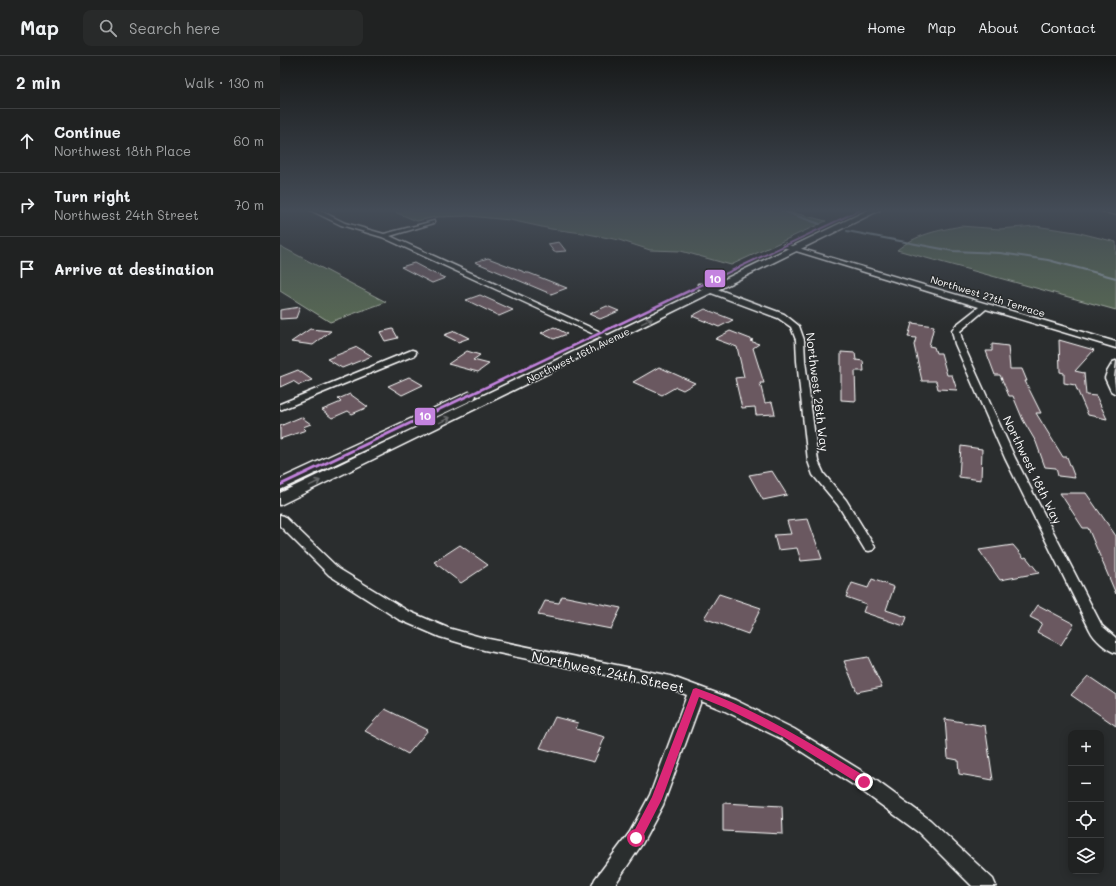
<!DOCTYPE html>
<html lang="en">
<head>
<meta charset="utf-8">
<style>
  :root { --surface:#202222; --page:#282a2a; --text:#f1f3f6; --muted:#a2a4a5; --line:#3d3f40 }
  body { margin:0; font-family:Mali,sans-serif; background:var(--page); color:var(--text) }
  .controls { position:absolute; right:12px; bottom:12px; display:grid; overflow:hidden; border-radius:8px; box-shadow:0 2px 10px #0003 }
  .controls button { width:36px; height:36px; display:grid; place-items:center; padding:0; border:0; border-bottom:1px solid var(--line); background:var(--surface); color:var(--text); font:20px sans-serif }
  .stop { position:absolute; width:12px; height:12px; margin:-9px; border:3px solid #db2777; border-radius:50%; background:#fff }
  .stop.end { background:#db2777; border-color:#fff; box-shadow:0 1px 4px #0008 }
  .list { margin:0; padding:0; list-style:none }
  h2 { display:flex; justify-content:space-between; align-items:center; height:52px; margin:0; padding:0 16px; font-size:17px }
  h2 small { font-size:13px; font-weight:400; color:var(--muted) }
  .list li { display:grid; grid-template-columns:26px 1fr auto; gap:12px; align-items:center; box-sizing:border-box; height:64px; padding:0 16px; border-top:1px solid var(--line) }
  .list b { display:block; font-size:15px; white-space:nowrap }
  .list p { margin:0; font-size:13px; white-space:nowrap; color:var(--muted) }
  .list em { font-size:13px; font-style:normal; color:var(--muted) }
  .icon { flex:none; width:22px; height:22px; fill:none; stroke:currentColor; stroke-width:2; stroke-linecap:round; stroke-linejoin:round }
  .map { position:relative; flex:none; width:836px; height:830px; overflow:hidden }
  header { display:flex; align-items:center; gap:24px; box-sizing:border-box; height:56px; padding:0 20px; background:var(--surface); border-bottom:1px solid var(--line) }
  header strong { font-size:19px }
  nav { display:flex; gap:22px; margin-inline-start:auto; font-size:14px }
  .search { width:280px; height:36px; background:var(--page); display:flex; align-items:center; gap:10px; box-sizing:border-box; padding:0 14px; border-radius:8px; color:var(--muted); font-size:15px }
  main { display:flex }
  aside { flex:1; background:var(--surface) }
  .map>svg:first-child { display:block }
</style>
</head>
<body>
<header>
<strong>Map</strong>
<div class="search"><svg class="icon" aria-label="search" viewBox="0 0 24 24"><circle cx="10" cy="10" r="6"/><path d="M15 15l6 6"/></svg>Search here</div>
<nav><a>Home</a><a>Map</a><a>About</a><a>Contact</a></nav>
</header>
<main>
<aside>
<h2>2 min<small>Walk · 130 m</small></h2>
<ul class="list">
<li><svg class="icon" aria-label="ahead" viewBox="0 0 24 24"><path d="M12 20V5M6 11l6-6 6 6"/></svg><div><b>Continue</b><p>Northwest 18th Place</p></div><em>60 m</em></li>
<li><svg class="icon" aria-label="right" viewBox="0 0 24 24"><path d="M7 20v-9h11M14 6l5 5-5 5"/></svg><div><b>Turn right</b><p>Northwest 24th Street</p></div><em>70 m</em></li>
<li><svg class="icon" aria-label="arrive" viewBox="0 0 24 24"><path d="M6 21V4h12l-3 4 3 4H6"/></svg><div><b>Arrive at destination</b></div></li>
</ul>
</aside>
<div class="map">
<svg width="836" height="830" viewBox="0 0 836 830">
  <rect width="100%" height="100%" fill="#2a2d2e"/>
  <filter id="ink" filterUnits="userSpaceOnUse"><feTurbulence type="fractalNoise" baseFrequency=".025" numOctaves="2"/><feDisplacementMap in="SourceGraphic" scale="8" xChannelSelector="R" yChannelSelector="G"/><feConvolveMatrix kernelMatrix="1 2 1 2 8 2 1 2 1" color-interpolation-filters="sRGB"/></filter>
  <g filter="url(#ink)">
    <!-- green -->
    <g fill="#586953" stroke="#acb4a9">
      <polygon points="110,154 503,154 546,165 451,209 401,195 370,194 339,184 303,177 271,173 230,164 189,160 156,161 137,165"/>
      <path d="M681 170 720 173 755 170 796 176 836 186V254L617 194C637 178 656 175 681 170Z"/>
      <polygon points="0,190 106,246 50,266 0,235"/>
    </g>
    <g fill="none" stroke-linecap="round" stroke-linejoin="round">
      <!-- stream -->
      <g stroke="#94a2a9" stroke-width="2">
        <polyline points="500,154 540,168"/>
        <polyline points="567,175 673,195 720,197 768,204 836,222"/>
      </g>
    </g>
    <!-- building -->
    <g fill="#6b5960" stroke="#fff">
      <polygon points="279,186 286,195 274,196 268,188"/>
      <polygon points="208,202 247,217 249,217 287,232 271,238 195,206"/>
      <polygon points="134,207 153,217 165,222 152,227 121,211"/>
      <polygon points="200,239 233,254 219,260 186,244"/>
      <polygon points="327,250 339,255 320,263 309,258"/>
      <polygon points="20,251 16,262 0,263 0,254"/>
      <polygon points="425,253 453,264 439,271 412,260"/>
      <polygon points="632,267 654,270 649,290 654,291 656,297 661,297 667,319 672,319 677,334 658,333 656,325 642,325 634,289 636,282 628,281"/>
      <polygon points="274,271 287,278 274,283 261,277"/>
      <polygon points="30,273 51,275 33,289 11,286"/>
      <polygon points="113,273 118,282 105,285 100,276"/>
      <polygon points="175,275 189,282 178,286 164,279"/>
      <polygon points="450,275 473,284 470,285 479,288 473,292 484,327 480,327 485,347 492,346 495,358 476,359 475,351 462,352 455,322 464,321 457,291 435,283"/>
      <polygon points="779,284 814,294 795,315 804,317 806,339 816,340 827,363 808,359 795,329 784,327 784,317 780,316"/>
      <polygon points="712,288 728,290 730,313 742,313 747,325 745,325 761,357 756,357 783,401 787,401 795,422 778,420 776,412 765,411 756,386 743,364 733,340 729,340 720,319 715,319 706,295 712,295"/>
      <polygon points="77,291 92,300 62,312 47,303"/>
      <polygon points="187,295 200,299 193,304 209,308 198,316 168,308"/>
      <polygon points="561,296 575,297 576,304 583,305 584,315 575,315 576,345 561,344"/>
      <polygon points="379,311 415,327 403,334 396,331 382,339 353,326"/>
      <polygon points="18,314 32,324 19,329 13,325 0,331 0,321"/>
      <polygon points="129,321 143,329 122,339 108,330"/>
      <polygon points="70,338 88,351 72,358 68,355 52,362 42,354 61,346 58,343"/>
      <polygon points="21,361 31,368 23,371 26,374 0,383 0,370"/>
      <polygon points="681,390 702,393 701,424 679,421"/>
      <polygon points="492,415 507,439 483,444 469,419"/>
      <polygon points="780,437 806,437 836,480 836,538 808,472 803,472"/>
      <polygon points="528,463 542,503 521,505 517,492 498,494 494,479 511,478 507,465"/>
      <polygon points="180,489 208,509 181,527 154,506"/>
      <polygon points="733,489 744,502 746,501 759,517 720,524 699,494"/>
      <polygon points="592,523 614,531 606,554 627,561 624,570 583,556 586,548 566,541 572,527 588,532"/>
      <polygon points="439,538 481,552 468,578 424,562"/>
      <polygon points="282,540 341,552 331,573 258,559 265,545 279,547"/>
      <polygon points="758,549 794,568 781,589 757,576 762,567 750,561"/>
      <polygon points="588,601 602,631 577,636 564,605"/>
      <polygon points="808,620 836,639 836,670 791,639"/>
      <polygon points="105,653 148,674 128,698 85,675"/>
      <polygon points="275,661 298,667 296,673 325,681 314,706 260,692"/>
      <polygon points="665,663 705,670 713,724 679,718 678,704 668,702"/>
      <polygon points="443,747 502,750 503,778 443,775"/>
    </g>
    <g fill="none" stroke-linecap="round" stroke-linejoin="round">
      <!-- lane casing -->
      <g stroke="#fff" stroke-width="5.5">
        <polyline id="lane" points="823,154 836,157"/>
      </g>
      <!-- street casing -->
      <g stroke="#fff" stroke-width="3">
        <g id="street">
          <polygon points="30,154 39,154 65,167 104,178 154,165 154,167 110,180 336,283 335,285 329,285 102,181 61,169"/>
          <path d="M505 188 836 286V292L706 253 680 275 683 288 735 402 822 570 836 582V597C827 594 814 583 810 574L725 402 675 288 672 275 676 269 699 251 503 191V189Z"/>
          <polygon points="418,228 424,228 504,258 519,270 524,284 525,305 538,405 544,418 566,444 593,488 595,491 593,494 589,495 585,494 558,449 533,419 528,405 517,305 516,284 511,271 498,262 418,232"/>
          <polygon points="132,294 135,295 136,297 135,299 0,354 0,348"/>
          <polygon points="836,305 834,322 836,338 831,335 825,322 827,316 833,306"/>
          <polygon points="0,459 4,460 59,513 128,555 168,572 204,582 390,620 455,644 514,673 590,720 650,764 713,823 716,830 692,830 638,776 578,732 502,683 443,654 421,645 383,749 362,788 334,830 312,830 315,823 350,776 370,739 407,639 389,632 204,594 160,581 118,563 49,519 0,470"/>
        </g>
      </g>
      <!-- secondary casing -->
      <g stroke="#fff" stroke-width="3">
        <g id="secondary">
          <polygon points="588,154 600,154 0,449 0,437"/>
          <polygon points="189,336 194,337 196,340 194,343 0,434 0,423"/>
        </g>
      </g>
      <!-- lane -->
      <use href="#lane" stroke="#2a2d2e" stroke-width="3.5"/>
      <!-- street -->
      <use href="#street" fill="#2a2d2e" fill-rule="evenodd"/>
      <!-- secondary -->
      <use href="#secondary" fill="#2a2d2e" fill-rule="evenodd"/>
      <!-- bus-1-far2 casing -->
      <g stroke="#2a2d2e" stroke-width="4">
        <polyline id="bus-1-far2" points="411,234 580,154"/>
      </g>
      <!-- bus-1-far1 casing -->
      <g stroke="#2a2d2e" stroke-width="5">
        <polyline id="bus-1-far1" points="198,335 413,233"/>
      </g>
      <!-- bus-1 casing -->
      <g stroke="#2a2d2e" stroke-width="6">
        <polyline id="bus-1" points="0,429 200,334"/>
      </g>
      <!-- bus-1-far2 -->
      <use href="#bus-1-far2" stroke="#c483df" stroke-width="2"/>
      <!-- bus-1-far1 -->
      <use href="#bus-1-far1" stroke="#c483df" stroke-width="2.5"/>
      <!-- bus-1 -->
      <use href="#bus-1" stroke="#c483df" stroke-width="3"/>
    </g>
    <!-- one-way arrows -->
    <defs><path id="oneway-shaft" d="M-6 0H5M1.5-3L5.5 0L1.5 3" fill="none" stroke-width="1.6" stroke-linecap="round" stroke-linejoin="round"/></defs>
    <g stroke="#6a6c6d">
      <use href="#oneway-shaft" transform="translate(367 265) rotate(-26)"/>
      <use href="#oneway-shaft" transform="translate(165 364) rotate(-26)"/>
      <use href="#oneway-shaft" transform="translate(35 427) rotate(-26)"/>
    </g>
  </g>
  <!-- sky -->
  <linearGradient id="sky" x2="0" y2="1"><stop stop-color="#171919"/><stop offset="0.57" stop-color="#444c57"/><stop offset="1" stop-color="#444c57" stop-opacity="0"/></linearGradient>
  <rect width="836" height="271" fill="url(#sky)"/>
  <!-- route -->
  <path fill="#db2777" d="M416 632C478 654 533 689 588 722L589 726 588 729 584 731 581 729 504 681 446 652 419 641 382 743 360 786 356 788 352 786 351 782 352 779 372 741 412 636 413 633Z"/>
  <g text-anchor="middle" stroke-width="3" stroke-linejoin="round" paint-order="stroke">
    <!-- far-street labels -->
    <g font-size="10" fill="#fff" stroke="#2a2d2e">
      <text transform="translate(708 240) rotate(17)" y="4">Northwest 27th Terrace</text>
      <text transform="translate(298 299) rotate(-26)" y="4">Northwest 16th Avenue</text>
    </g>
    <!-- street labels -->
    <g font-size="12" fill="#fff" stroke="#2a2d2e">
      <text transform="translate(537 336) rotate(83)" y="4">Northwest 26th Way</text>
      <text transform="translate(752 414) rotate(64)" y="4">Northwest 18th Way</text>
    </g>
    <!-- near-street labels -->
    <g font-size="14" fill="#fff" stroke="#2a2d2e">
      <text transform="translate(328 616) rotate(12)" y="5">Northwest 24th Street</text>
    </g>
  </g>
  <g stroke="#2a2d2e" stroke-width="1.5">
    <rect x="424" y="213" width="22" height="19" rx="4" fill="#c483df"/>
    <rect x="134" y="351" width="22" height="19" rx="4" fill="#c483df"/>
  </g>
  <g font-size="11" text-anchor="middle" font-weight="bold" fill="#fff">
    <text x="435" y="227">10</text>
    <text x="145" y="364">10</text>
  </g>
</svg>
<div class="controls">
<button>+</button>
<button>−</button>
<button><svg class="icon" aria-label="locate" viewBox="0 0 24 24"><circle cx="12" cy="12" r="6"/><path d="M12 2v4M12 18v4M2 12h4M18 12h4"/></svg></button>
<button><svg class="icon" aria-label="layers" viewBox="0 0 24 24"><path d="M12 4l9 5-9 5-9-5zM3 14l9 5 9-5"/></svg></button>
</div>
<div class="stop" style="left:356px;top:782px"></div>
<div class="stop end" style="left:584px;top:726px"></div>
</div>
</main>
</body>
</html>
